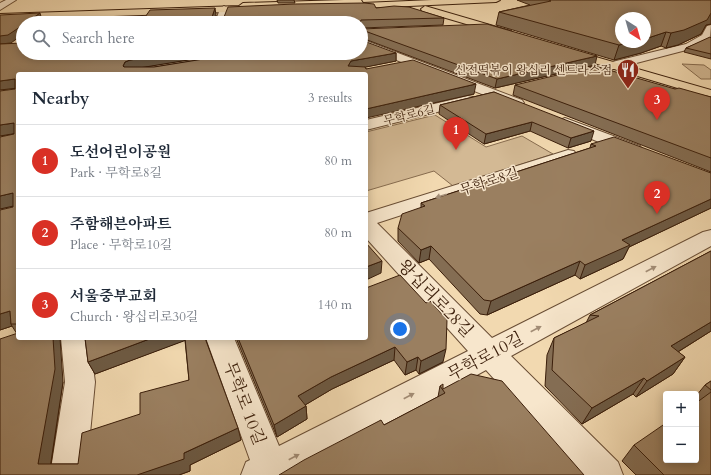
<!DOCTYPE html>
<html lang="en">
<head>
<meta charset="utf-8">
<style>
  :root { --surface:#fff; --page:#f2f2f3; --text:#1f2937; --muted:#747a83; --line:#e0e1e3; --accent:#d93025 }
  body { margin:0; font-family:Cardo,"Noto Serif KR",serif; background:var(--page); color:var(--text) }
  .controls { position:absolute; right:12px; bottom:12px; display:grid; overflow:hidden; border-radius:4px; box-shadow:0 2px 10px #0003 }
  .controls button { width:36px; height:36px; display:grid; place-items:center; padding:0; border:0; border-bottom:1px solid var(--line); background:var(--surface); color:var(--text); font:20px sans-serif }
  .compass { position:absolute; left:615px; top:12px; width:36px; height:36px; border-radius:50%; background:var(--surface); box-shadow:0 2px 10px #0003; rotate:143deg }
  .you { position:absolute; left:400px; top:329px; width:14px; height:14px; margin:-10px; border:3px solid #fff; border-radius:50%; background:#1a73e8; box-shadow:0 0 0 6px #1a73e833 }
  .badge { display:grid; place-items:center; width:26px; height:26px; border-radius:50%; background:var(--accent); color:#fff; font-size:13px; font-weight:700 }
  .pin { position:absolute; translate:-50% -33px; filter:drop-shadow(0 1px 2px #0008) }
  .pin::after { content:''; position:absolute; top:21px; width:14px; height:12px; background:inherit; clip-path:polygon(0 0,100% 0,50% 100%) }
  .list { margin:0; padding:0; list-style:none }
  h2 { display:flex; justify-content:space-between; align-items:center; height:52px; margin:0; padding:0 16px; font-size:17px }
  h2 small { font-size:13px; font-weight:400; color:var(--muted) }
  .list li { display:grid; grid-template-columns:26px 1fr auto; gap:12px; align-items:center; box-sizing:border-box; height:72px; padding:0 16px; border-top:1px solid var(--line) }
  .list b { display:block; font-size:15px; white-space:nowrap }
  .list p { margin:0; font-size:13px; white-space:nowrap; color:var(--muted) }
  .list em { font-size:13px; font-style:normal; color:var(--muted) }
  .icon { flex:none; width:22px; height:22px; fill:none; stroke:currentColor; stroke-width:2; stroke-linecap:round; stroke-linejoin:round }
  .map { position:relative; flex:none; width:711px; height:475px; overflow:hidden }
  .search { position:absolute; background:var(--surface); box-shadow:0 2px 10px #0003; left:16px; top:16px; width:352px; height:44px; display:flex; align-items:center; gap:10px; box-sizing:border-box; padding:0 14px; border-radius:22px; color:var(--muted); font-size:15px }
  .panel { position:absolute; background:var(--surface); box-shadow:0 2px 10px #0003; left:16px; top:72px; width:352px; height:268px; border-radius:4px }
  .map>svg:first-child { display:block }
</style>
</head>
<body>
<div class="map">
<svg width="711" height="475" viewBox="0 0 711 475">
  <rect width="100%" height="100%" fill="#f2d9b0"/>
  <filter id="stains"><feTurbulence type="fractalNoise" baseFrequency=".005" numOctaves="4"/><feColorMatrix values="0 0 0 0 .2 0 0 0 0 .09 0 0 0 0 .02 0 0 0 .5 -.17"/></filter>
  <radialGradient id="worn" r=".72"><stop offset=".6" stop-color="#630" stop-opacity="0"/><stop offset="1" stop-color="#630" stop-opacity=".3"/></radialGradient>
  <!-- green -->
  <g fill="#d3b994" stroke="#876c4f">
    <polygon points="682,64 704,65 711,70 711,79 701,79"/>
    <polygon points="435,115 486,147 522,136 553,154 453,186 434,171 366,191 366,132"/>
  </g>
  <g fill="none" stroke-linecap="round" stroke-linejoin="round">
    <!-- minor casing -->
    <g stroke="#694d34" stroke-width="2">
      <g id="minor">
        <polygon points="6,0 16,0 0,10 0,3"/>
        <polygon points="224,6 228,9 225,23 215,23 220,9"/>
        <polygon points="711,25 710,39 694,48 575,79 571,78 569,75 571,72 686,44 702,35 707,26"/>
        <polygon points="361,39 522,100 524,103 522,106 517,107 512,106 361,46"/>
        <polygon points="468,96 473,97 475,100 473,103 366,130 366,120"/>
        <polygon points="565,118 640,146 642,150 640,154 634,155 628,154 560,126 557,123 560,120"/>
        <polygon points="568,150 574,151 577,155 574,159 377,223 492,338 703,232 711,230 711,246 511,356 618,462 623,475 581,475 486,370 295,475 241,475 246,462 250,460 206,338 234,338 279,446 468,351 366,238 366,213"/>
        <polygon points="61,338 89,338 95,382 86,475 50,475 65,382"/>
      </g>
    </g>
    <!-- major casing -->
    <g stroke="#3b1e0a" stroke-width="2">
      <g id="major">
        <polygon points="344,0 361,0 363,3 432,0 500,0 496,2 344,9 341,8 340,5 261,8 257,11 0,20 0,14 239,6 243,3"/>
        <polygon points="425,6 511,31 512,33 507,36 422,11 421,9"/>
        <polygon points="568,49 711,90 711,98 564,54 562,52 564,50"/>
      </g>
    </g>
    <!-- minor -->
    <use href="#minor" fill="#f7e6cc" fill-rule="evenodd"/>
    <!-- major -->
    <use href="#major" fill="#f2d9b0" fill-rule="evenodd"/>
  </g>
  <!-- wall -->
  <g fill="#846d53" stroke="#3b1e0a" fill-rule="evenodd">
    <polygon points="277,0 294,0 295,3 278,3"/>
    <polygon points="517,0 711,0 711,24 706,25 701,34 678,45 666,48 661,46 641,53 614,60 496,25 499,12 530,5"/>
    <polygon points="376,8 444,18 443,25 361,28 361,23 141,23 216,15 216,17 224,17"/>
    <polygon points="361,29 595,65 495,88 362,38"/>
    <polygon points="711,38 711,59 684,52 686,48"/>
    <path d="M0 44 23 53H396V61L365 67 366 69 474 94 18 74V338L63 382 51 464H78L140 414 189 380 185 340 95 374 88 362 85 338H205L241 440 190 465V471L179 475H0L17 334 12 326 0 330 13 206 0 209 14 134 0 136 15 88 0 90ZM213 56 216 57 154 67H144Z"/>
    <polygon points="515,85 675,89 711,97 711,172 513,95"/>
    <polygon points="494,92 591,141 568,148 530,131 484,144 439,114 440,105"/>
    <polygon points="591,144 711,173 711,208 629,247 623,259 580,279 575,275 487,315 480,314 429,259 419,263 398,241 398,228 421,208 421,203 590,148"/>
    <polygon points="711,251 711,331 678,352 685,357 673,374 636,397 633,394 582,424 545,386 547,355 554,338 586,323 590,315"/>
    <polygon points="236,338 366,338 443,362 419,374 416,370 405,375 394,360 332,389 305,405 306,406 307,419 277,437"/>
    <polygon points="711,381 711,475 636,475 622,461 634,445 696,460 696,396 705,385"/>
    <polygon points="440,386 443,389 584,475 384,425 438,397"/>
  </g>
  <!-- shaded-wall -->
  <g fill="#6c5943" stroke="#3b1e0a">
    <polygon points="215,8 216,15 214,23 212,17"/>
    <polygon points="40,13 42,20 39,23 26,23"/>
    <polygon points="711,13 711,24 706,25 701,34 678,45 666,48 671,33"/>
    <polygon points="23,25 23,34 11,43 0,44 0,36"/>
    <polygon points="666,32 661,46 641,53 614,60 619,45 632,42 645,42 645,39"/>
    <polygon points="175,53 212,53 213,56 133,69 128,70 123,66 125,62 130,60"/>
    <polygon points="396,53 396,61 351,70 348,66 351,61"/>
    <polygon points="597,56 595,65 495,88 497,79"/>
    <polygon points="15,79 18,88 0,90 0,81"/>
    <polygon points="476,84 474,94 366,118 366,109"/>
    <polygon points="532,122 530,131 484,144 486,134"/>
    <polygon points="14,123 18,133 0,136 0,125"/>
    <polygon points="594,131 591,141 568,148 571,138"/>
    <polygon points="13,193 18,205 0,209 0,196"/>
    <polygon points="711,199 711,208 629,247 623,259 580,279 585,265 622,240"/>
    <polygon points="431,246 429,259 419,263 421,250"/>
    <polygon points="382,261 381,273 366,280 366,267"/>
    <polygon points="580,261 575,275 487,315 491,301"/>
    <polygon points="10,311 11,324 12,326 0,330 0,314"/>
    <polygon points="711,322 711,331 660,363 671,346"/>
    <polygon points="53,338 60,338 63,382 49,475 38,464"/>
    <polygon points="152,338 188,338 189,339 95,374 88,362"/>
    <polygon points="395,347 394,360 332,389 300,408 298,396 331,377"/>
    <polygon points="446,349 443,362 419,374 421,361"/>
    <polygon points="418,357 416,370 405,375 407,362"/>
    <polygon points="685,357 673,374 636,397 647,381"/>
    <polygon points="644,378 633,394 582,424 592,408"/>
    <polygon points="306,406 307,419 277,437 274,425"/>
    <polygon points="238,428 241,440 190,465 190,471 179,475 137,475"/>
  </g>
  <!-- building -->
  <g fill="#9a7f60" stroke="#3b1e0a">
    <polygon points="549,0 711,0 711,13 707,20 684,30 671,33 666,32 645,39 645,18 621,18 621,42 632,42 619,45 499,12 551,1"/>
    <polygon points="364,3 374,4 376,8 394,6 409,7 444,18 361,20 360,23 141,23 150,10 215,8 212,17 224,17 228,7 295,4"/>
    <polygon points="40,13 26,23 23,23 23,25 8,35 0,36 0,15"/>
    <polygon points="487,24 597,56 497,79 362,30 361,30 361,29"/>
    <polygon points="710,37 711,38 711,54 686,48"/>
    <polygon points="361,40 396,53 351,61 348,66 365,67 366,69 413,60 476,84 366,109 366,74 18,74 18,324 11,324 10,311 0,314 0,210 13,207 13,193 0,196 0,137 14,134 14,123 0,125 0,91 15,89 15,79 0,81 0,44 23,43 23,53 175,53 130,60 125,62 123,66 124,67 154,67 216,57 219,53 361,53"/>
    <polygon points="595,66 675,89 679,88 711,97 711,158 515,85"/>
    <polygon points="494,92 594,131 571,138 532,122 486,134 440,105"/>
    <polygon points="614,137 711,173 711,199 622,240 630,245 585,265 580,261 491,301 484,300 431,246 421,250 398,228 402,214 425,206 421,203 596,146 591,144"/>
    <polygon points="366,243 382,261 366,267"/>
    <polygon points="711,251 711,322 671,346 685,357 647,381 644,378 592,408 552,370 554,338 599,316 590,315"/>
    <polygon points="400,275 426,303 430,301 447,320 446,349 421,361 418,357 407,362 395,347 331,377 298,396 306,406 274,425 238,338 366,338 366,288"/>
    <polygon points="18,333 18,338 53,338 55,369 38,464 78,464 82,433 140,414 140,393 189,380 185,338 205,338 238,428 184,453 184,459 137,475 0,475 0,339"/>
    <polygon points="85,338 152,338 88,362"/>
    <polygon points="471,374 502,381 584,475 279,475 304,460 381,420 384,425 445,393 440,386 443,384 443,389"/>
    <polygon points="711,381 711,390 705,385"/>
    <polygon points="711,392 711,475 664,475 634,445 666,423 666,460 696,460 696,403"/>
  </g>
  <!-- one-way arrows -->
  <defs><path id="oneway-solid" d="M-6-.8H1V-3.2L6.5 0L1 3.2V.8H-6Z"/></defs>
  <g fill="#a28c75">
    <use href="#oneway-solid" transform="translate(441 196) rotate(162)"/>
    <use href="#oneway-solid" transform="translate(651 269) rotate(-28)"/>
    <use href="#oneway-solid" transform="translate(536 329) rotate(-28)"/>
    <use href="#oneway-solid" transform="translate(409 396) rotate(-28)"/>
    <use href="#oneway-solid" transform="translate(294 457) rotate(-28)"/>
  </g>
  <!-- icons -->
  <defs>
    <g id="restaurant-pin" transform="scale(1.15)"><path d="M0 17L-7.5 6A9.5 9.5 0 1 1 7.5 6Z" fill="#8f2418" stroke="#f7e6cc"/><path d="M-5-6h1v4h1v-4h1v4h1v-4h1v5L-1.5 .5V6h-2V.5L-5-1ZM5-6V6H3V1.5H1.5Q1.5-4 5-6Z" fill="#fff"/></g>
  </defs>
  <g fill-rule="evenodd">
    <use href="#restaurant-pin" x="628" y="70"/>
  </g>
  <g text-anchor="middle" stroke-width="3" stroke-linejoin="round" paint-order="stroke">
    <!-- far-poi labels -->
    <g font-size="12" fill="#3b1e0a" stroke="#f7e6cc" text-anchor="end">
      <text x="612" y="74">신전떡볶이 왕십리 센트라스점</text>
    </g>
    <!-- far-street labels -->
    <g font-size="12" fill="#3b1e0a" stroke="#f7e6cc">
      <text transform="translate(409 115) rotate(-14)" y="4">무학로6길</text>
    </g>
    <!-- street labels -->
    <g font-size="14" fill="#3b1e0a" stroke="#f7e6cc">
      <text transform="translate(489 181) rotate(-18)" y="5">무학로8길</text>
    </g>
    <!-- near-street labels -->
    <g font-size="17" fill="#3b1e0a" stroke="#f7e6cc">
      <text transform="translate(436 298) rotate(46)" y="6">왕십리로28길</text>
      <text transform="translate(485 356) rotate(-28)" y="6">무학로10길</text>
      <text transform="translate(245 403) rotate(69)" y="6">무학로 10길</text>
    </g>
  </g>
  <rect width="100%" height="100%" filter="url(#stains)"/>
  <rect width="100%" height="100%" fill="url(#worn)"/>
</svg>
<div class="controls">
<button>+</button>
<button>−</button>
</div>
<svg class="compass" viewBox="-18 -18 36 36"><path d="M0-13l5 13h-10z" fill="#e53935"/><path d="M0 13l5-13h-10z" fill="#747a83"/></svg>
<div class="you"></div>
<div class="pin badge" style="left:456px;top:150px">1</div>
<div class="pin badge" style="left:657px;top:214px">2</div>
<div class="pin badge" style="left:657px;top:120px">3</div>
<div class="search"><svg class="icon" aria-label="search" viewBox="0 0 24 24"><circle cx="10" cy="10" r="6"/><path d="M15 15l6 6"/></svg>Search here</div>
<section class="panel">
<h2>Nearby<small>3 results</small></h2>
<ul class="list">
<li><span class="badge">1</span><div><b>도선어린이공원</b><p>Park · 무학로8길</p></div><em>80 m</em></li>
<li><span class="badge">2</span><div><b>주함해븐아파트</b><p>Place · 무학로10길</p></div><em>80 m</em></li>
<li><span class="badge">3</span><div><b>서울중부교회</b><p>Church · 왕십리로30길</p></div><em>140 m</em></li>
</ul>
</section>
</div>
</body>
</html>
